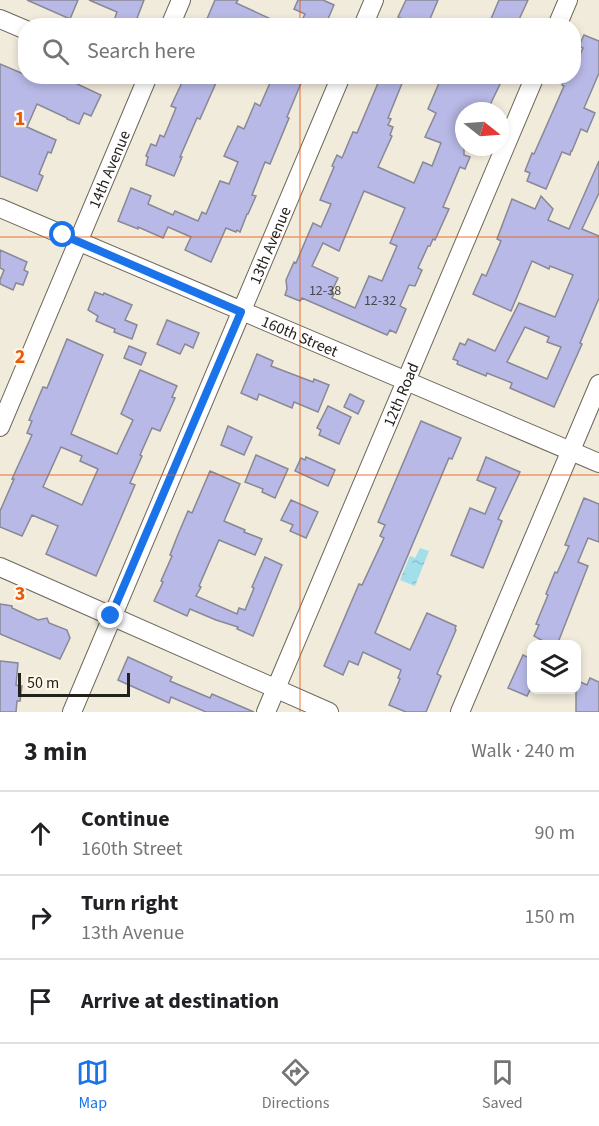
<!DOCTYPE html>
<html lang="en">
<head>
<meta charset="utf-8">
<style>
  :root { --surface:#fff; --page:#f6f6f6; --text:#202124; --muted:#757577; --line:#e0e0e0; --accent:#1a73e8 }
  body { margin:0; font-family:"Source Sans 3",sans-serif; background:var(--page); color:var(--text) }
  .controls { position:absolute; right:18px; bottom:18px; display:grid; overflow:hidden; border-radius:12px; box-shadow:0 3px 9px #0003 }
  .controls button { width:54px; height:54px; display:grid; place-items:center; padding:0; border:0; border-bottom:2px solid var(--line); background:var(--surface); color:var(--text); font:30px sans-serif }
  .compass { position:absolute; left:455px; top:102px; width:54px; height:54px; border-radius:50%; background:var(--surface); box-shadow:0 3px 9px #0003; rotate:107deg }
  .scale { position:absolute; left:18px; bottom:15px; width:112px; box-sizing:border-box; padding-left:6px; border:3px solid #23211c; border-top:0; font-size:16px; line-height:21px; white-space:nowrap; color:#23211c; -webkit-text-stroke:4px #fff8e9; paint-order:stroke }
  .stop { position:absolute; width:18px; height:18px; margin:-14px; border:4px solid #1a73e8; border-radius:50%; background:#fff }
  .stop.end { background:#1a73e8; border-color:#fff; box-shadow:0 2px 6px #0008 }
  .list { margin:0; padding:0; list-style:none }
  h2 { display:flex; justify-content:space-between; align-items:center; height:78px; margin:0; padding:0 24px; font-size:26px }
  h2 small { font-size:20px; font-weight:400; color:var(--muted) }
  .list li { display:grid; grid-template-columns:39px 1fr auto; gap:18px; align-items:center; box-sizing:border-box; height:84px; padding:0 24px; border-top:2px solid var(--line) }
  .list b { display:block; font-size:22px; white-space:nowrap }
  .list p { margin:0; font-size:20px; white-space:nowrap; color:var(--muted) }
  .list em { font-size:20px; font-style:normal; color:var(--muted) }
  .icon { flex:none; width:33px; height:33px; fill:none; stroke:currentColor; stroke-width:2; stroke-linecap:round; stroke-linejoin:round }
  .map { position:relative; flex:none; width:599px; height:712px; overflow:hidden }
  .search { position:absolute; background:var(--surface); box-shadow:0 3px 9px #0003; left:18px; right:18px; top:18px; height:66px; display:flex; align-items:center; gap:15px; box-sizing:border-box; padding:0 21px; border-radius:24px; color:var(--muted); font-size:22px }
  .sheet { height:330px; background:var(--surface) }
  nav { display:flex; justify-content:space-around; align-items:center; box-sizing:border-box; height:84px; border-top:2px solid var(--line); background:var(--surface); font-size:16px; color:var(--muted) }
  nav a { display:grid; justify-items:center; gap:3px }
  nav .on { color:var(--accent) }
  .map>svg:first-child { display:block }
</style>
</head>
<body>
<div class="map">
<svg width="599" height="712" viewBox="0 0 599 712">
  <defs>
    <pattern id="water-ripples" width="26" height="14" patternUnits="userSpaceOnUse" patternTransform="scale(1.5)"><rect width="26" height="14" fill="#a2dfeb"/><path d="M2 4q2-2 4 0t4 0M15 11q2-2 4 0t4 0" fill="none" stroke="#8bbfc9"/></pattern>
  </defs>
  <rect width="100%" height="100%" fill="#f1ebdc"/>
  <!-- water -->
  <polygon fill="url(#water-ripples)" points="420,548 429,551 415,586 400,580 410,556 415,558"/>
  <!-- building -->
  <g fill="#b8b9e6" stroke="#888896" stroke-width="1.5" fill-rule="evenodd">
    <polygon points="27,0 78,0 70,19"/>
    <polygon points="89,0 144,0 134,26 112,26 117,12"/>
    <polygon points="215,0 238,0 236,3 286,26 204,26"/>
    <polygon points="298,0 323,0 334,5 325,26 299,26 305,14 294,9"/>
    <polygon points="406,0 438,0 427,26 417,26 398,17"/>
    <polygon points="499,0 528,0 516,26 488,26"/>
    <polygon points="584,35 599,41 599,73 584,108 595,113 587,132 581,129 572,151 571,151 570,155 562,152 546,189 527,181 530,173 525,171 532,153 534,154 564,86 562,85 565,76 573,76 573,71 583,48 579,46"/>
    <polygon points="0,64 26,75 26,76 75,76 73,82 101,95 91,116 84,113 79,124 67,119 67,118 37,104 27,127 56,140 51,153 48,152 39,174 43,176 37,191 0,176"/>
    <polygon points="185,76 219,76 200,119 197,118 180,157 182,157 174,176 146,165 148,157 146,156 151,144 156,146 160,135 164,137 176,108 171,106"/>
    <polygon points="273,76 304,76 287,117 289,118 270,164 265,162 252,195 256,196 248,214 247,214 240,232 237,230 236,232 226,228 211,262 185,250 191,237 168,227 163,238 138,227 138,229 118,221 131,188 151,196 148,204 173,215 175,211 198,221 202,212 206,214 220,181 229,184 238,162 224,156 238,126 244,129 255,103 260,106"/>
    <path d="M381 76H405L388 118 391 119 388 125 393 127 390 135 392 136 378 167 414 183 423 162 432 166 441 143 425 137 436 113 428 109 442 76H504L487 111H464V155L470 157 465 169 460 167 443 207 449 209 435 240 433 239 430 246H428L418 268 422 270 415 286 409 285 400 306 406 309 396 333 390 330 387 335 302 298 300 301 285 295 287 289 286 280 294 262 296 263 313 223 321 227 331 204 320 200 334 167 332 166 337 155 342 158 353 132 357 133ZM364 191 405 208 390 243 397 246 382 281 369 276 355 308 332 298 334 294 331 293 338 278 312 266 323 243 339 251Z"/>
    <path d="M599 161V193L582 229 599 236V298L580 343 582 344 554 407 510 388 512 383 487 373 486 376 457 364 458 361 453 359 460 343 465 345 468 339 495 351 519 303 555 317 573 275 550 266 549 269 532 261 511 311 473 294 482 274 486 276 501 241 497 239 512 199 535 209 541 196 553 209 548 220 569 229ZM525 327 549 337 547 342 561 347 547 379 507 362Z"/>
    <polygon points="0,250 27,262 24,270 28,272 23,285 16,283 13,290 0,284 0,280 4,270 0,268"/>
    <polygon points="95,292 103,295 104,293 132,305 125,320 137,325 132,339 114,332 115,329 96,321 98,316 88,310"/>
    <polygon points="167,320 199,333 193,348 185,344 180,354 157,344"/>
    <path d="M67 339 103 355 71 434 117 454 133 420 121 414 140 370 177 386 172 397 175 398 160 431 152 428 140 455 142 456 130 483 135 485 96 576 46 554 58 526 32 515 22 536 0 527V511L14 479H12L32 435 27 433 32 421 29 420 43 387 47 388ZM61 447 82 456 80 461 98 469 82 505 43 487Z"/>
    <polygon points="129,346 146,353 141,365 124,358"/>
    <polygon points="257,354 273,361 271,366 313,382 314,379 329,385 318,412 294,402 292,408 259,394 257,400 241,393"/>
    <polygon points="350,394 364,401 358,414 344,407"/>
    <polygon points="328,406 351,417 339,444 319,435 321,430 317,428"/>
    <polygon points="421,421 461,438 452,459 449,458 375,633 410,650 427,613 456,626 455,629 456,630 437,674 441,676 426,712 406,712 389,705 400,679 398,678 401,670 363,652 358,665 349,661 343,675 324,666 359,584 362,585 384,538 380,536 385,525 378,522"/>
    <polygon points="228,426 252,437 244,455 221,445"/>
    <polygon points="256,455 288,469 275,498 262,492 263,489 245,482"/>
    <polygon points="306,457 335,470 328,486 295,471 301,458 305,460"/>
    <polygon points="486,457 520,472 498,519 502,521 483,568 451,555 470,508 485,514 496,488 477,480"/>
    <polygon points="210,471 240,484 224,521 245,530 244,532 262,539 255,555 219,540 199,586 201,587 196,596 237,614 239,608 245,610 254,588 252,587 265,557 282,565 253,636 237,629 238,627 216,620 190,609 187,616 154,601 163,582 161,581 172,556 170,555 177,537 188,511 192,513"/>
    <polygon points="584,498 599,504 599,542 588,538 578,562 588,566 557,645 550,645 534,636 539,625 536,624 548,595 546,594 555,572 557,573 569,546 565,545"/>
    <polygon points="291,500 318,512 306,538 290,531 293,525 281,520"/>
    <polygon points="0,604 12,606 12,608 38,620 47,618 49,623 67,630 70,638 60,659 0,634"/>
    <polygon points="523,655 531,659 531,688 527,696 508,688"/>
    <polygon points="128,657 172,677 170,681 210,698 212,694 254,712 206,712 171,697 169,703 118,680"/>
    <polygon points="0,661 18,663 16,685 22,686 20,701 17,701 16,712 0,712"/>
    <polygon points="590,678 599,682 599,712 576,712 576,680 587,685"/>
  </g>
  <g fill="none" stroke-linecap="round" stroke-linejoin="round">
    <!-- minor casing -->
    <g stroke="#6d675b" stroke-width="20">
      <g id="minor">
        <polyline points="0,19 26,30"/>
        <polyline points="170,26 181,0"/>
        <polyline points="363,26 374,0"/>
        <polyline points="557,26 568,0"/>
        <path id="s1" d="M0 208 599 463"/>
        <path id="s2" d="M0 427 148 76"/>
        <polyline points="0,567 329,712"/>
        <path id="s3" d="M72 712 341 76"/>
        <path id="s4" d="M266 712 535 76"/>
        <polyline points="460,712 599,384"/>
      </g>
    </g>
    <!-- minor -->
    <use href="#minor" stroke="#fff" stroke-width="18"/>
  </g>
  <g fill="none" stroke-linecap="round" stroke-linejoin="round">
    <!-- route -->
    <polyline stroke="#1a73e8" stroke-width="8" points="63,235 241,312 111,616"/>
  </g>
  <!-- grid -->
  <path fill="none" stroke="#e8590c" stroke-width="1.5" stroke-opacity="0.55" d="M300 0V26M300 76V712M0 237H599M0 475H599"/>
  <g text-anchor="middle" stroke-width="4.5" stroke-linejoin="round" paint-order="stroke">
    <!-- number labels -->
    <g font-size="14" fill="#48474e">
      <text x="325" y="295">12-38</text>
      <text x="380" y="305">12-32</text>
    </g>
    <!-- street labels -->
    <g font-size="16" fill="#23211c" stroke="#fff8e9">
      <text dy="6" stroke="none"><textPath href="#s2" startOffset="280">14th Avenue</textPath></text>
      <text dy="6" stroke="none"><textPath href="#s3" startOffset="507">13th Avenue</textPath></text>
      <text dy="6" stroke="none"><textPath href="#s1" startOffset="326">160th Street</textPath></text>
      <text dy="6" stroke="none"><textPath href="#s4" startOffset="345">12th Road</textPath></text>
    </g>
  </g>
  <g font-size="20" text-anchor="middle" font-weight="bold" fill="#e8590c" stroke="#fff8e9" stroke-width="4.5" stroke-linejoin="round" paint-order="stroke">
    <text x="20" y="125">1</text>
    <text x="20" y="363">2</text>
    <text x="20" y="600">3</text>
  </g>
</svg>
<div class="controls">
<button><svg class="icon" aria-label="layers" viewBox="0 0 24 24"><path d="M12 4l9 5-9 5-9-5zM3 14l9 5 9-5"/></svg></button>
</div>
<svg class="compass" viewBox="-18 -18 36 36"><path d="M0-13l5 13h-10z" fill="#e53935"/><path d="M0 13l5-13h-10z" fill="#757577"/></svg>
<div class="scale">50 m</div>
<div class="stop" style="left:63px;top:235px"></div>
<div class="stop end" style="left:111px;top:616px"></div>
<div class="search"><svg class="icon" aria-label="search" viewBox="0 0 24 24"><circle cx="10" cy="10" r="6"/><path d="M15 15l6 6"/></svg>Search here</div>
</div>
<section class="sheet">
<h2>3 min<small>Walk · 240 m</small></h2>
<ul class="list">
<li><svg class="icon" aria-label="ahead" viewBox="0 0 24 24"><path d="M12 20V5M6 11l6-6 6 6"/></svg><div><b>Continue</b><p>160th Street</p></div><em>90 m</em></li>
<li><svg class="icon" aria-label="right" viewBox="0 0 24 24"><path d="M7 20v-9h11M14 6l5 5-5 5"/></svg><div><b>Turn right</b><p>13th Avenue</p></div><em>150 m</em></li>
<li><svg class="icon" aria-label="arrive" viewBox="0 0 24 24"><path d="M6 21V4h12l-3 4 3 4H6"/></svg><div><b>Arrive at destination</b></div></li>
</ul>
</section>
<nav>
<a class="on"><svg class="icon" aria-label="map" viewBox="0 0 24 24"><path d="M3 6l6-2 6 2 6-2v14l-6 2-6-2-6 2zM9 4v14M15 6v14"/></svg>Map</a>
<a><svg class="icon" aria-label="directions" viewBox="0 0 24 24"><path d="M12 3l9 9-9 9-9-9zM9 14v-3h6M13 9l2 2-2 2"/></svg>Directions</a>
<a><svg class="icon" aria-label="saved" viewBox="0 0 24 24"><path d="M7 4h10v16l-5-4-5 4z"/></svg>Saved</a>
</nav>
</body>
</html>
